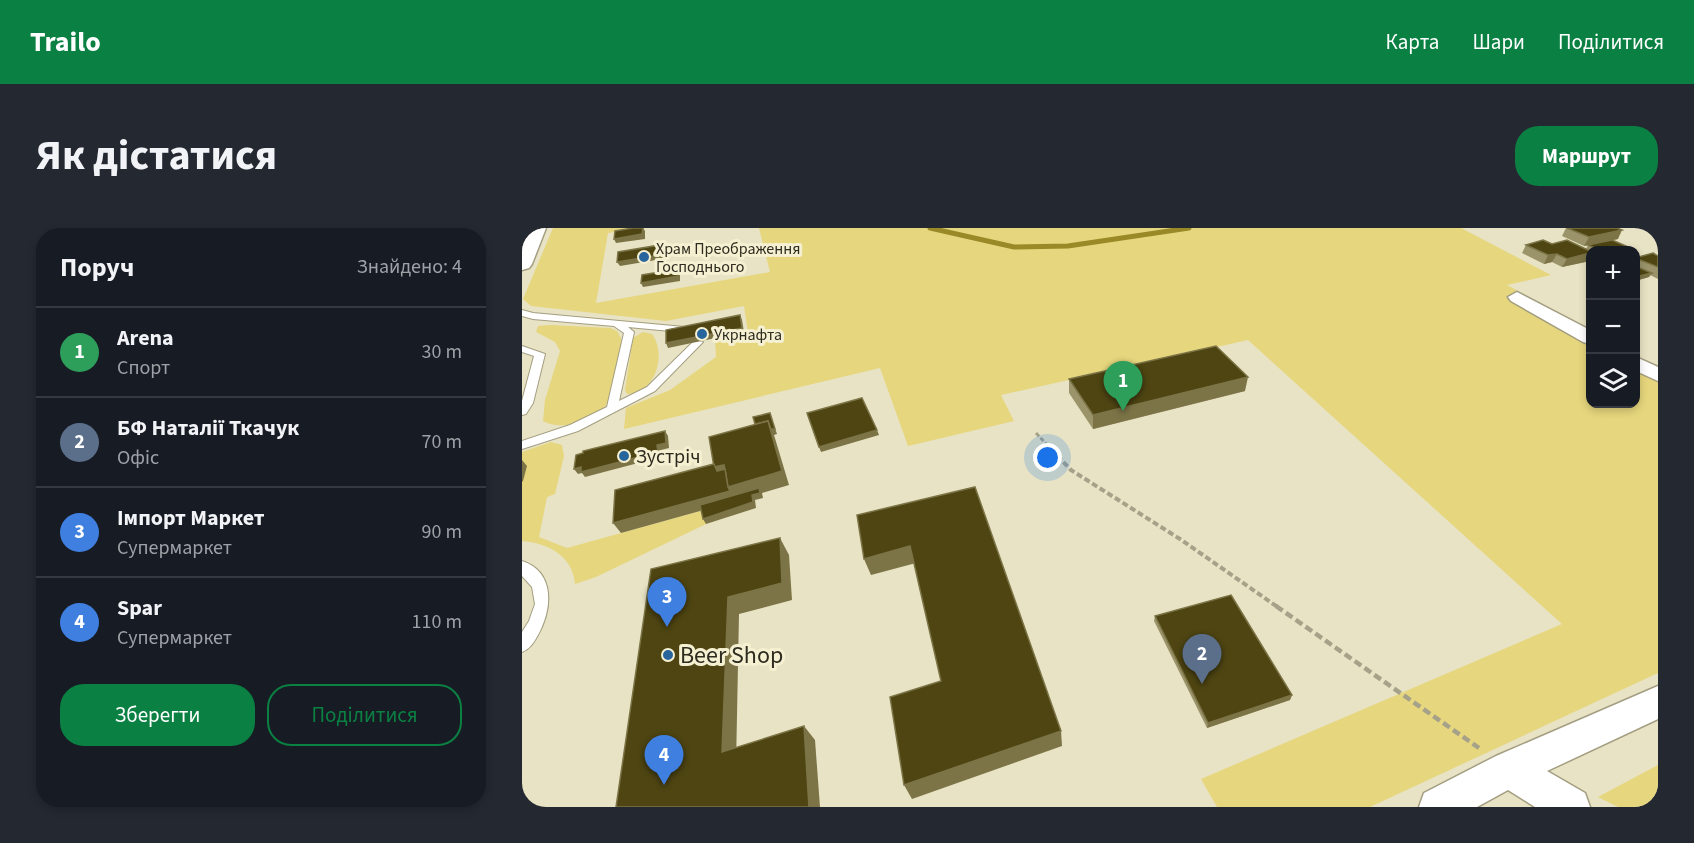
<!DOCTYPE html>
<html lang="uk">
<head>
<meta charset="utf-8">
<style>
  :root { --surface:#171b24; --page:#242831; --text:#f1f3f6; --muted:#9ea1a6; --line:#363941; --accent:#0b8043 }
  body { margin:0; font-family:"Source Sans 3",sans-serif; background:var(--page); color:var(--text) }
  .controls { position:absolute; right:18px; top:18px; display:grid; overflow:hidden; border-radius:12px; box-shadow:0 3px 9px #0003 }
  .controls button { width:54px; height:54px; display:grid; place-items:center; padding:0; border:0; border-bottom:2px solid var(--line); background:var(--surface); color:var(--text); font:30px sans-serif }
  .you { position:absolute; left:526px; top:230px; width:21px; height:21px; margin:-15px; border:4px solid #fff; border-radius:50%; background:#1a73e8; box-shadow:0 0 0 9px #1a73e833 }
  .badge { display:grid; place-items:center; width:39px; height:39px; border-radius:50%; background:var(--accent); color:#fff; font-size:20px; font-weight:700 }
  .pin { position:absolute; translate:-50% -50px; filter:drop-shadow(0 2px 3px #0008) }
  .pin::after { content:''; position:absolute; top:32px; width:21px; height:18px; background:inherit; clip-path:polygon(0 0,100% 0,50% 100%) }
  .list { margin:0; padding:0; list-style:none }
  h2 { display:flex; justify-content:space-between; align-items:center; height:78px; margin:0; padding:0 24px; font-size:26px }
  h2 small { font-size:20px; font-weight:400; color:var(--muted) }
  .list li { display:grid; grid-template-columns:39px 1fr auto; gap:18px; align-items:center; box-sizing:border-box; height:90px; padding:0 24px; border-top:2px solid var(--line) }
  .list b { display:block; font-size:22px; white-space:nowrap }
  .list p { margin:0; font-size:20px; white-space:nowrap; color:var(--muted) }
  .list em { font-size:20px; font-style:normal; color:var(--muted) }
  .actions { display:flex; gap:12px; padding:18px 24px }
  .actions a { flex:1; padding:14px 0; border:2px solid var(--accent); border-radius:24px; text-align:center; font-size:21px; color:var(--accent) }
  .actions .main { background:var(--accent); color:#fff }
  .icon { flex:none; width:33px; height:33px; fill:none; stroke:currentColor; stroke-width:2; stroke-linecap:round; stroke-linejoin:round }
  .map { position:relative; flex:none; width:1136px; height:579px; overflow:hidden; border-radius:24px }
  header { display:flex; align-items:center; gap:36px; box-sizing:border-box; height:84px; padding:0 30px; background:var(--accent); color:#fff }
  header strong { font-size:28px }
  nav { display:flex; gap:33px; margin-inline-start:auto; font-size:21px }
  .intro { display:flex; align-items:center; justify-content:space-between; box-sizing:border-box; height:144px; padding:0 36px }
  h1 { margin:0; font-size:42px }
  .button { padding:15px 27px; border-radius:24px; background:var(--accent); color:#fff; font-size:21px; font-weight:700 }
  main { display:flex; gap:36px; padding:0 36px }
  aside { flex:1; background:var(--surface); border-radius:24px; box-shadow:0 3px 9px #0003 }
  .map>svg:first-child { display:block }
</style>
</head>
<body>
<header>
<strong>Trailo</strong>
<nav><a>Карта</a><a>Шари</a><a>Поділитися</a></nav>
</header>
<div class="intro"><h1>Як дістатися</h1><a class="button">Маршрут</a></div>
<main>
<aside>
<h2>Поруч<small>Знайдено: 4</small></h2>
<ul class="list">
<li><span class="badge" style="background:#2e9e5b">1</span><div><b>Arena</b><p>Спорт</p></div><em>30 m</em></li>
<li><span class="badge" style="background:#5c6f8a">2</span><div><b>БФ Наталії Ткачук</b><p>Офіс</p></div><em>70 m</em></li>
<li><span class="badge" style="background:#3f7fe0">3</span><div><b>Імпорт Маркет</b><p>Супермаркет</p></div><em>90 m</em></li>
<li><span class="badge" style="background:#3f7fe0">4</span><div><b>Spar</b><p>Супермаркет</p></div><em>110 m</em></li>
</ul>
<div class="actions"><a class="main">Зберегти</a><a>Поділитися</a></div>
</aside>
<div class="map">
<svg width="1136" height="579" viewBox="0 0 1136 579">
  <rect width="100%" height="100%" fill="#e8e3c4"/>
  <!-- green -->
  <g fill="#e6d67d">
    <polygon points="31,0 117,0 86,5 74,75 248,44 237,0 939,0 1029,47 985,57 1068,103 1068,176 1114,176 1114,128 1136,140 1136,445 848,579 695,579 679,551 1040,396 726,112 479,167 492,193 386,218 358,140 102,201 104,180 148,162 194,129 193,112 226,105 222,78 144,93 9,78 1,71"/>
    <path d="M29 97 88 100 95 103 99 110C99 125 93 158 87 172 78 193 40 204 21 193L23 172 38 123 33 114 14 104 16 98Z"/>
    <path d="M121 104 130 106C145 126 134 165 105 166L103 162 111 110Z"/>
    <path d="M29 214 40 217 42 228 33 266 25 269 17 309 45 320 182 282 184 296 74 349 53 356C51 328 26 315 0 313V254L5 238H0V224Z"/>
    <polygon points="1136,537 1136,579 1096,579 1076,569"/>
  </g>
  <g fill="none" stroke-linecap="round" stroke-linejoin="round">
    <!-- stream -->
    <polyline stroke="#9a8927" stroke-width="5" points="408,0 492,19 546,18 667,0"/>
    <!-- lane casing -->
    <g stroke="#a39e81" stroke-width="2">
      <g id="lane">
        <polygon points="0,82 11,85 173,100 173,104 170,105 106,99 112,104 97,173 125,159 173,112 181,114 133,163 56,203 0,221 0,213 48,197 85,179 102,105 92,98 11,91 0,88"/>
        <polygon points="0,118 23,126 11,175 4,186 0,187 0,173 12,128 0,124"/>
        <path d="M0 333C34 344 30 382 16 407 12 414 8 421 0 424V404L7 393 13 376 10 359 0 348Z"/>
      </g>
    </g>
    <!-- street casing -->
    <g stroke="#a39e81" stroke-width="3">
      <g id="street">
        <polygon points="995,64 1068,102 1068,116 1061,114 989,73 986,69"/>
        <polygon points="1114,129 1136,139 1136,153 1114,143"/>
        <polygon points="1136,458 1136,491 1025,543 1063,565 1068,579 1013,579 986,562 955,579 897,579 902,565 974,528"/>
      </g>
    </g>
    <!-- primary casing -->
    <g stroke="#a39e81" stroke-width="3">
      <polygon id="primary" points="6,0 24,0 10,36 7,40 0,42 0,13"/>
    </g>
    <!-- path-far2 -->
    <polyline stroke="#a6a28a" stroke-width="3" stroke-dasharray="4.5 2" stroke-linecap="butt" points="514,205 531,223"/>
    <!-- path-far1 -->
    <polyline stroke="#a6a28a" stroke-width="4" stroke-dasharray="6 3" stroke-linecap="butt" points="529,221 549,242 658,311 757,380"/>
    <!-- path -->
    <polyline stroke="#a6a28a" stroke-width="4.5" stroke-dasharray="8 4" stroke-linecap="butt" points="754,378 957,520"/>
    <!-- lane -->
    <use href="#lane" fill="#fff" fill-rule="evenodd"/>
    <!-- street -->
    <use href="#street" fill="#fff" fill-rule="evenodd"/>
    <!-- primary -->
    <use href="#primary" fill="#fff" fill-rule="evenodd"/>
  </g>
  <!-- wall -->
  <g fill="#9b946b">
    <polygon points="1044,0 1095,0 1096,11 1062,18 1040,8"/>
    <polygon points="1030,16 1064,21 1066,17 1110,22 1068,22 1068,33 1040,39 1030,34 1022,36 1000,25 1004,17"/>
    <polygon points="1136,28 1136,51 1128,47 1127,49 1113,53 1113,30"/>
    <polygon points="547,151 723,163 571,201 547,165"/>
    <polygon points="633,388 770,467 768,472 685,500 632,393"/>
  </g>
  <!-- shaded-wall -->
  <g fill="#7c7447">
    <polygon points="121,0 123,3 123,11 94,15 92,11"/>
    <polygon points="1100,2 1096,11 1062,18 1067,9"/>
    <polygon points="144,16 146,20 146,30 98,38 95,34"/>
    <polygon points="1068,25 1068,33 1040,39 1045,31"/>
    <polygon points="1035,26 1030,34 1022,36 1026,27"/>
    <polygon points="156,41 158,46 158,53 121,59 119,55"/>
    <polygon points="1130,45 1127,49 1113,53 1113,49"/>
    <polygon points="218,87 220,92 222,104 146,120 144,115"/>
    <polygon points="726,149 723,163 571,201 571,187"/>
    <polygon points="248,185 255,206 252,207 267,257 240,265 241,270 233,272 234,280 184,296 181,291 214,273 99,305 91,295 200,253 192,239 246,193"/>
    <polygon points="355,202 357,207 299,224 297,219"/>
    <polygon points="143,203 146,208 147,220 139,222 139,229 63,249 60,245 56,246 52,241 135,217"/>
    <polygon points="0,232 5,238 1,253 0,254"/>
    <polygon points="258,310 267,327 270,372 217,386 214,538 200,524 206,369"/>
    <polygon points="388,318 394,335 349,347 342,331"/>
    <polygon points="770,467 768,472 685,500 686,495"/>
    <polygon points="282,498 293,512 298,579 287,579"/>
    <polygon points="539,503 540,518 390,571 382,557"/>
  </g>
  <!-- building -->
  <g fill="#4e4512" stroke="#7c7447" stroke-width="1.5">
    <polygon points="111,0 121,0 120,6 92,11 93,3"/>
    <polygon points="1045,0 1095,0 1100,2 1067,9"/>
    <polygon points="1021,12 1030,16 1045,12 1068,23 1068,25 1045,31 1035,26 1026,27 1004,17"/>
    <polygon points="1090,12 1111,21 1103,22 1077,22 1066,17"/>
    <polygon points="144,16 144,26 95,34 96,24"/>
    <polygon points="1131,25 1136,28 1136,39 1113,30"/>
    <polygon points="1113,38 1130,45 1113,49"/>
    <polygon points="156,41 156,48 119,55 120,47"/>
    <polygon points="218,87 220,100 144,115 144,102"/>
    <polygon points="694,118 726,149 571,187 547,151"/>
    <polygon points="340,170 355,202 297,219 285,185"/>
    <polygon points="248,185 253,201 249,201 246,193 233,196 231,189"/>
    <polygon points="246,193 260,243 206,259 202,237 192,239 187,209"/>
    <polygon points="143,203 144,215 135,217 136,224 59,244 59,239 52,241 54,227 61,225 61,223"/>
    <polygon points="192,236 195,243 203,241 206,259 208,263 91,295 93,262"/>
    <polygon points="453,259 539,503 382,557 368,469 419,453 388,318 342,331 335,287"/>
    <polygon points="237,260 238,265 230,267 231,274 181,291 178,277"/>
    <polygon points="258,310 260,355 206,369 200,524 282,498 287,579 94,579 129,341"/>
    <polygon points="709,367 770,467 686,495 633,388"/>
  </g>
  <!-- markers -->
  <g fill="#29659d" stroke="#f5f0d1" stroke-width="2">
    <circle cx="122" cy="29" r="6"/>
    <circle cx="180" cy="106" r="6"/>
    <circle cx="102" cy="228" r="6"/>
    <circle cx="146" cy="427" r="6"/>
  </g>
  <g text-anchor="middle" stroke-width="6" stroke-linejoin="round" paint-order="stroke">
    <!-- far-poi labels -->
    <g font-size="16" fill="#2e2c20" stroke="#f5f0d1" text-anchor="start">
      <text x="134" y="26">Храм Преображення<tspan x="134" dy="18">Господнього</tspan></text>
      <text x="192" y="112">Укрнафта</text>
    </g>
    <!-- poi labels -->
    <g font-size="20" fill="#2e2c20" stroke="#f5f0d1" text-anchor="start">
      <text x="114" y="235">Зустріч</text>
    </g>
    <!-- near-poi labels -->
    <g font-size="24" fill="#2e2c20" stroke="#f5f0d1" text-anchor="start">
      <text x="158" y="435">Beer Shop</text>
    </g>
  </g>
</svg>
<div class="controls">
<button>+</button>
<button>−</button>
<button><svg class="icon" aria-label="layers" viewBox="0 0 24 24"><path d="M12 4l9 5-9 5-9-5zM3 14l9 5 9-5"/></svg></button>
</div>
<div class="you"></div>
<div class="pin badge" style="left:601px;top:183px;background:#2e9e5b">1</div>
<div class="pin badge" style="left:680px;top:456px;background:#5c6f8a">2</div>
<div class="pin badge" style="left:145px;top:399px;background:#3f7fe0">3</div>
<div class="pin badge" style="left:142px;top:557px;background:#3f7fe0">4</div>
</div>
</main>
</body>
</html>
